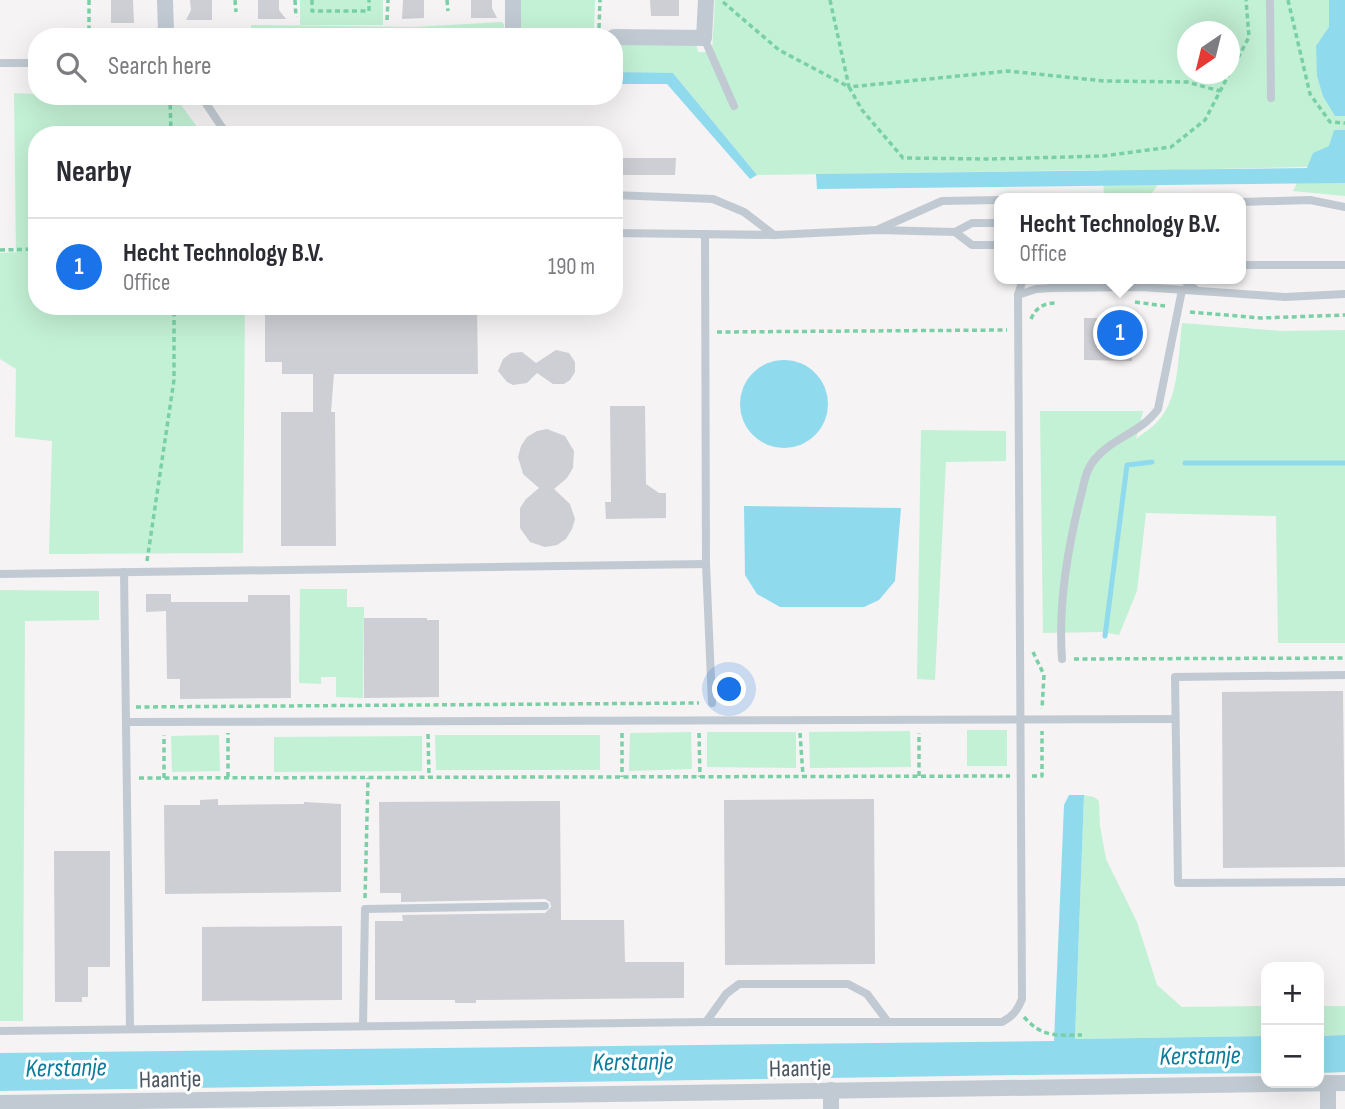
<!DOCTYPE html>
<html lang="en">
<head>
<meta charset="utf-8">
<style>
  :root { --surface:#fff; --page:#f2f2f3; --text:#2b2b33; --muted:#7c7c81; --line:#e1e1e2; --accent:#1a73e8 }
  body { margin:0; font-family:"Sofia Sans Condensed",sans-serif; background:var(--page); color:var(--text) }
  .controls { position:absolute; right:21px; bottom:21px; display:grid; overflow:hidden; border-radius:14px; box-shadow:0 7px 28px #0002 }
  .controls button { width:63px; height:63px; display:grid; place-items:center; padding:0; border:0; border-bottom:2px solid var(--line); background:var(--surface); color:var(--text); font:35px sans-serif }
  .compass { position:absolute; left:1177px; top:21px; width:63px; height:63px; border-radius:50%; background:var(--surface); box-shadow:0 7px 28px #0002; rotate:215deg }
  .you { position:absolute; left:730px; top:690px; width:24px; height:24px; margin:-18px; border:5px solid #fff; border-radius:50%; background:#1a73e8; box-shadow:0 0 0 10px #1a73e833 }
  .badge { display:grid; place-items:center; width:46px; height:46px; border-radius:50%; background:var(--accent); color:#fff; font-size:23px; font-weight:700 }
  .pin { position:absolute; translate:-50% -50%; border:4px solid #fff; box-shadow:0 2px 7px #0006 }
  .popup { position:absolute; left:994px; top:193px; width:252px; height:91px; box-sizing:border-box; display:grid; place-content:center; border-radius:14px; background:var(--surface); filter:drop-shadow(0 2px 5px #0005); font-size:23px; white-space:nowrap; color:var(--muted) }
  .popup b { font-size:26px; color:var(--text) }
  .popup::after { content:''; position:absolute; left:50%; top:100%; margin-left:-14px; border:14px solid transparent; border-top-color:var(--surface) }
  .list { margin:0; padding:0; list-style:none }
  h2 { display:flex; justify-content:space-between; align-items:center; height:91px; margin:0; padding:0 28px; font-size:30px }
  h2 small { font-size:23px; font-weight:400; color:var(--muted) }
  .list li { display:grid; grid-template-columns:46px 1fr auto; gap:21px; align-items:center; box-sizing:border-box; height:98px; padding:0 28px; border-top:2px solid var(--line) }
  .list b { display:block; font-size:26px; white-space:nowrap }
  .list p { margin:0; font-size:23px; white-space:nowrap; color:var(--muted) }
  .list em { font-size:23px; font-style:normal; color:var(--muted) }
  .icon { flex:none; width:38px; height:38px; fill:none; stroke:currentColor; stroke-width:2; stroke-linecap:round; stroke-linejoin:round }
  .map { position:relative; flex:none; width:1345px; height:1109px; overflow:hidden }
  .search { position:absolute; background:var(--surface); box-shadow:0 7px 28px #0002; left:28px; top:28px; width:595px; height:77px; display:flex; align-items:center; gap:18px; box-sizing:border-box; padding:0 24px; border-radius:28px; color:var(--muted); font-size:26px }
  .panel { position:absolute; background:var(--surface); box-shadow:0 7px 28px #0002; left:28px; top:126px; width:595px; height:189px; border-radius:28px }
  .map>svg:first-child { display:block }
</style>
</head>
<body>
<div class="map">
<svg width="1345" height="1109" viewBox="0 0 1345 1109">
  <rect width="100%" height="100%" fill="#f5f3f3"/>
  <!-- green -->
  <g fill="#c3f1d5" fill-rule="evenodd">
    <rect x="300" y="0" width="83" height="25"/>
    <polygon points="521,0 595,0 594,32 519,30"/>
    <path d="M715 0H1345V166L1169 170 1148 198H1104L1103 170 757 175 674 74 614 72V42L696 43 698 52H712ZM1188 32H1230V74H1188Z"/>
    <polygon points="501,22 504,24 504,32 509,37 251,37 251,25 415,27"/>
    <polygon points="14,93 37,94 37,96 176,98 203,135 37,135 37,306 245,306 243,553 49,554 52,441 15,437 16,369 0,359 0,253 16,252"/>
    <polygon points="1297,183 1345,183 1345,196 1293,191"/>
    <path d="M1182 323 1281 331 1345 330V643H1278L1276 516 1146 513 1137 591 1119 635 1102 632 1043 633 1040 411H1143L1136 439C1143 433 1152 428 1158 421 1180 398 1178 354 1182 323Z"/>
    <polygon points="921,430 1006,431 1006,461 946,462 935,680 917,679"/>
    <polygon points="300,589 347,589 347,607 364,607 363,698 336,697 336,677 321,677 321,684 299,683"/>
    <polygon points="0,590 99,591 99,620 25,621 23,1021 0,1021"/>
    <rect x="967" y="730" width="40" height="36"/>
    <polygon points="910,731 911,767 810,768 809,732"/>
    <polygon points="691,732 692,769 629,771 630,733"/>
    <polygon points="707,732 796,732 796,768 707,767"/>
    <polygon points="219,735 220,771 172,772 171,736"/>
    <polygon points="435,735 600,735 600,770 436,770"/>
    <polygon points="422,736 422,771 274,772 274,737"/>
    <polygon points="1084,795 1094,797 1099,801 1100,826 1106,859 1137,922 1157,985 1182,1007 1266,1006 1266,1036 1075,1039"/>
    <polygon points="1319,1006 1345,1006 1345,1035 1319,1036"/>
  </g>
  <!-- water -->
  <g fill="#90daee">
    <polygon points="1329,0 1345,0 1345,116 1335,116 1323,96 1317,76 1316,46 1329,27"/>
    <polygon points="614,72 673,73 757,175 750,179 667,84 614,84"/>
    <polygon points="1334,130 1345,130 1345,183 817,189 816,174 1307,168 1313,153 1329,146"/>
    <circle cx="784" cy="404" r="44"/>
    <polygon points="744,506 901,508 895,581 879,600 864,607 780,607 757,594 745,575"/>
    <polygon points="1069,795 1084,795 1075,1039 1266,1036 1266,1073 1026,1075 0,1091 0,1053 1054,1041 1064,805"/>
    <polygon points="1345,1035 1345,1072 1319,1073 1319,1036"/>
  </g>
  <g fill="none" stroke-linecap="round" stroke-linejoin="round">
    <!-- stream -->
    <g stroke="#90daee" stroke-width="5">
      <polyline points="1185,463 1345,463"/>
      <polyline points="1105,636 1127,465 1152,462"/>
    </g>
  </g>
  <!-- building -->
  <g fill="#cdcfd5">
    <polygon points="111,0 133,0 134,23 111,23"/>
    <polygon points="190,0 212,0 212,20 186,20 191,10"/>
    <polygon points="258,0 279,0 279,10 286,19 258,19"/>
    <polygon points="403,0 424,0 424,18 402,19"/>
    <polygon points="471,0 492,0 492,8 497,18 471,18"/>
    <polygon points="650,0 679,0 679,16 651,16"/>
    <polygon points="617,158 676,158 675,175 617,175"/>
    <polygon points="265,306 477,306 478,374 334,374 331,412 335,412 336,546 281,546 281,412 313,412 313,374 282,374 282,362 265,362"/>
    <polygon points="1084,318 1132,318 1132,323 1141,333 1132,333 1132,361 1084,360"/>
    <polygon points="556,350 569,353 575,362 575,372 570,380 564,384 553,384 537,373 527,383 513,385 507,382 498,371 503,359 511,353 522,352 536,363"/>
    <polygon points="610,406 645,406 646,484 659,493 666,493 666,518 606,519 605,502 611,502"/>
    <polygon points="547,429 565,436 574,451 573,468 567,478 554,489 570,504 575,519 572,529 566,539 557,545 545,547 530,542 520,528 520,508 526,499 539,488 523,474 518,457 521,446 527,437 537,431"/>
    <polygon points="146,594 171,594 171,602 248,602 248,595 290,595 291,698 180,699 180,679 167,679 166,611 146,612"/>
    <polygon points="364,618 427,618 427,620 439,620 439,697 364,698"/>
    <polygon points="1343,691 1345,867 1223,868 1222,692"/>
    <polygon points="218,799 218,805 304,804 304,802 341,804 341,892 165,894 164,805 200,805 200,800"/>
    <polygon points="874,799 875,964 725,965 724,800"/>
    <polygon points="560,801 561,920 624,920 625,962 684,962 684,998 476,1000 476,1003 455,1003 455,1000 375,1000 375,921 403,921 402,915 545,913 551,907 550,902 545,899 401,902 401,893 380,893 379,802"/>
    <polygon points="54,851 110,851 110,967 88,967 88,997 82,997 82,1002 55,1002"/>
    <polygon points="342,926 342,1000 202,1001 202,927"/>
  </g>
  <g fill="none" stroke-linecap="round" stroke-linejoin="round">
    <!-- path -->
    <g stroke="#7ad0a6" stroke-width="3.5" stroke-dasharray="5 3.5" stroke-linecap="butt">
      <polyline points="89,0 89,32 149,31"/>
      <polyline points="235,0 236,12"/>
      <polyline points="295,0 296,17"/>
      <polyline points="312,0 312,11 369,11 369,0"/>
      <polyline points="447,0 448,11"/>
      <polyline points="830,0 849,87 1008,71 1104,81 1187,82 1220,91"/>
      <polyline points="1288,0 1310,94 1330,122 1345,123"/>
      <polyline points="723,2 779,50 849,87 862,110 903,158 991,159 1103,156 1171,147 1205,120 1229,74"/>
      <polyline points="387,20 388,0"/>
      <polyline points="599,28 600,0"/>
      <polyline points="1230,73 1249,37 1246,0"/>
      <polyline points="170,96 171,135"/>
      <polyline points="0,250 37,249"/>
      <polyline points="1135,302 1165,306"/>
      <polyline points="1190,312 1261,318 1345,315"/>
      <path d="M1031 319C1036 307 1044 303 1057 303"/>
      <polyline points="717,332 1007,330"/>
      <polyline points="147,561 174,380 174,306"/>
      <polyline points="1033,652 1044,675 1042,709"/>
      <polyline points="1074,659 1345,658"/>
      <polyline points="136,707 699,703"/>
      <polyline points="622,733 622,777"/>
      <polyline points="699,733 700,777"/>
      <polyline points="800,733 803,776"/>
      <polyline points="428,734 429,777"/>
      <polyline points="919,776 919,733"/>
      <polyline points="1032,776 1042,776 1042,731"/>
      <polyline points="228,777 228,733"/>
      <polyline points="139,778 1010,776"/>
      <polyline points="164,778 164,735"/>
      <polyline points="365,898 368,778"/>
      <path d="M1024 1017C1043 1038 1055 1035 1082 1035"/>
    </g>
    <!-- lane -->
    <g stroke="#c1cad2" stroke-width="8">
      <polyline points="1270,0 1271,98"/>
      <polyline points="704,38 734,106"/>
      <polyline points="0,63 37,63"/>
      <polyline points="201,96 227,135"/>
      <polyline points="614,195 713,199 744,212 774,235"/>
      <polyline points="1137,198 1144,198"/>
      <polyline points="1241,202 1310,200 1345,207"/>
      <polyline points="879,229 942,201 999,200"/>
      <polyline points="955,232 972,245 999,245"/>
      <polyline points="614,233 774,235 877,230 955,232 972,223 999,223"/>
      <polyline points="705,234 706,564 712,703"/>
      <polyline points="1241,265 1345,265"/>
      <polyline points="1182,279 1196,290"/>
      <polyline points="1018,295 1036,289 1051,288 1141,287 1285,297 1345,294"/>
      <polyline points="124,572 130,1029"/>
      <polyline points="0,574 706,564"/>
      <path d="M1062 659C1058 605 1067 551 1080 499 1084 485 1085 470 1095 459 1112 438 1142 432 1158 409L1182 290"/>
      <polyline points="1345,675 1175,677 1178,883 1345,882"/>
      <polyline points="126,722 1175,719"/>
      <polyline points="706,1022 726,994 739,984 848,984 867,994 888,1022"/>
      <polyline points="363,1026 365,909 545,906"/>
      <path d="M0 1031 706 1022H1002C1013 1016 1017 1011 1022 999L1018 295 1023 279"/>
    </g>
    <!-- street -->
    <g stroke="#c1cad2" stroke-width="16">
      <polyline points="165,0 166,31"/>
      <polyline points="513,0 513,36 582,37"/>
      <polyline points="614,37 704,38 706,0"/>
      <polyline points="831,1090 831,1109"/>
      <polyline points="0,1103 1345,1083"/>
      <polyline points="1328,1109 1328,1083"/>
    </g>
  </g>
  <g text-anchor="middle" stroke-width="6" stroke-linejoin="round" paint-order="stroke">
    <!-- street labels -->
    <g font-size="24" fill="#4a5661" stroke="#fff">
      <text transform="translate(800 1068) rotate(-1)" y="8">Haantje</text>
      <text transform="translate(170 1079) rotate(-1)" y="8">Haantje</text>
    </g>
    <!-- water labels -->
    <g font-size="26" font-style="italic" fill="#0c7c9b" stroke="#fff">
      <text transform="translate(1200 1055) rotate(-1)" y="9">Kerstanje</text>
      <text transform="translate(633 1061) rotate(-1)" y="9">Kerstanje</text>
      <text transform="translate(66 1067) rotate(-1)" y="9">Kerstanje</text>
    </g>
  </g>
</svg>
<div class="controls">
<button>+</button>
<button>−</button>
</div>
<svg class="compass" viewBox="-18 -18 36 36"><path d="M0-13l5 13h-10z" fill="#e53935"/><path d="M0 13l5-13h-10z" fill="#7c7c81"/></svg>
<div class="you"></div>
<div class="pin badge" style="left:1120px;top:333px">1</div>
<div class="popup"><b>Hecht Technology B.V.</b>Office</div>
<div class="search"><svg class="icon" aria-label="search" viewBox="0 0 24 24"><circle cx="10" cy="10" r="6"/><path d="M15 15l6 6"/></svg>Search here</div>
<section class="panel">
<h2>Nearby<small></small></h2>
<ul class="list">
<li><span class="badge">1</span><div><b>Hecht Technology B.V.</b><p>Office</p></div><em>190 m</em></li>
</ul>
</section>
</div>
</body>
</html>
